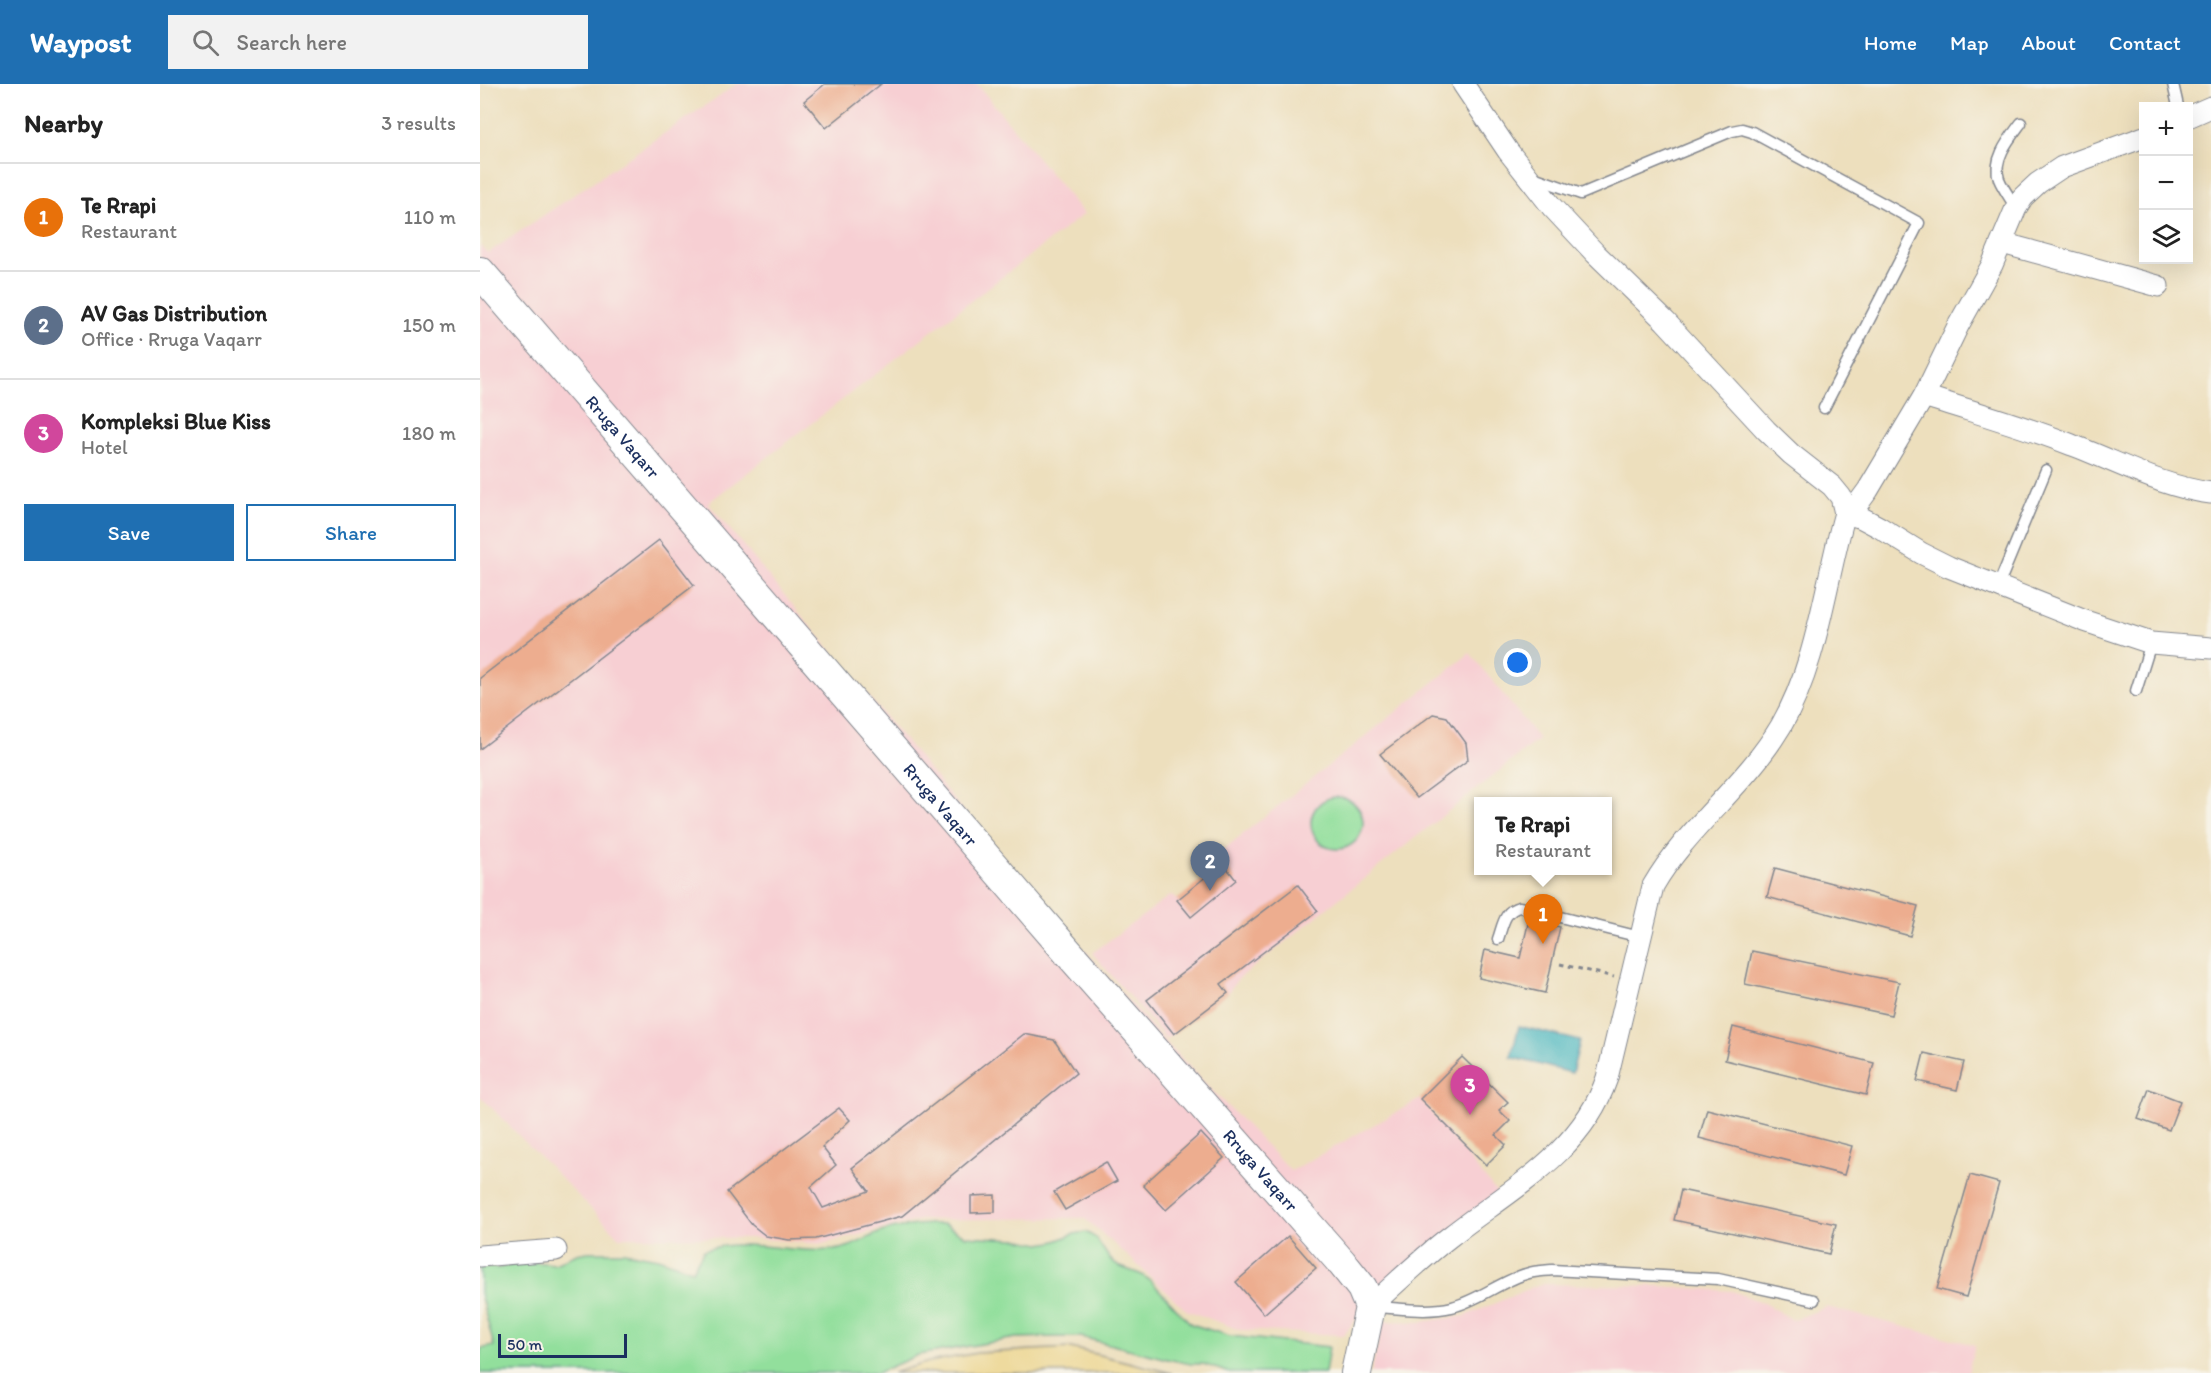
<!DOCTYPE html>
<html lang="en">
<head>
<meta charset="utf-8">
<style>
  :root { --surface:#fff; --page:#f2f2f2; --text:#222; --muted:#767676; --line:#e0e0e0; --accent:#1f6fb2 }
  body { margin:0; font-family:Itim,sans-serif; background:var(--page); color:var(--text) }
  .controls { position:absolute; right:18px; top:18px; display:grid; overflow:hidden; border-radius:0px; box-shadow:0 6px 24px #0002 }
  .controls button { width:54px; height:54px; display:grid; place-items:center; padding:0; border:0; border-bottom:2px solid var(--line); background:var(--surface); color:var(--text); font:30px sans-serif }
  .scale { position:absolute; left:18px; bottom:15px; width:129px; box-sizing:border-box; padding-left:6px; border:3px solid #1b2f5e; border-top:0; font-size:16px; line-height:21px; white-space:nowrap; color:#1b2f5e; -webkit-text-stroke:4px #f7f3e8; paint-order:stroke }
  .you { position:absolute; left:1038px; top:579px; width:21px; height:21px; margin:-15px; border:4px solid #fff; border-radius:50%; background:#1a73e8; box-shadow:0 0 0 9px #1a73e833 }
  .badge { display:grid; place-items:center; width:39px; height:39px; border-radius:50%; background:var(--accent); color:#fff; font-size:20px; font-weight:700 }
  .pin { position:absolute; translate:-50% -50px; filter:drop-shadow(0 2px 3px #0008) }
  .pin::after { content:''; position:absolute; top:32px; width:21px; height:18px; background:inherit; clip-path:polygon(0 0,100% 0,50% 100%) }
  .popup { position:absolute; left:994px; top:713px; width:138px; height:78px; box-sizing:border-box; display:grid; place-content:center; border-radius:0px; background:var(--surface); filter:drop-shadow(0 2px 4px #0005); font-size:20px; white-space:nowrap; color:var(--muted) }
  .popup b { font-size:22px; color:var(--text) }
  .popup::after { content:''; position:absolute; left:50%; top:100%; margin-left:-12px; border:12px solid transparent; border-top-color:var(--surface) }
  .list { margin:0; padding:0; list-style:none }
  h2 { display:flex; justify-content:space-between; align-items:center; height:78px; margin:0; padding:0 24px; font-size:26px }
  h2 small { font-size:20px; font-weight:400; color:var(--muted) }
  .list li { display:grid; grid-template-columns:39px 1fr auto; gap:18px; align-items:center; box-sizing:border-box; height:108px; padding:0 24px; border-top:2px solid var(--line) }
  .list b { display:block; font-size:22px; white-space:nowrap }
  .list p { margin:0; font-size:20px; white-space:nowrap; color:var(--muted) }
  .list em { font-size:20px; font-style:normal; color:var(--muted) }
  .actions { display:flex; gap:12px; padding:18px 24px }
  .actions a { flex:1; padding:14px 0; border:2px solid var(--accent); border-radius:0px; text-align:center; font-size:21px; color:var(--accent) }
  .actions .main { background:var(--accent); color:#fff }
  .icon { flex:none; width:33px; height:33px; fill:none; stroke:currentColor; stroke-width:2; stroke-linecap:round; stroke-linejoin:round }
  .map { position:relative; flex:none; width:1731px; height:1289px; overflow:hidden }
  header { display:flex; align-items:center; gap:36px; box-sizing:border-box; height:84px; padding:0 30px; background:var(--accent); color:#fff }
  header strong { font-size:28px }
  nav { display:flex; gap:33px; margin-inline-start:auto; font-size:21px }
  .search { width:420px; height:54px; background:var(--page); display:flex; align-items:center; gap:15px; box-sizing:border-box; padding:0 21px; border-radius:0px; color:var(--muted); font-size:22px }
  main { display:flex }
  aside { flex:1; background:var(--surface) }
  .map>svg:first-child { display:block }
</style>
</head>
<body>
<header>
<strong>Waypost</strong>
<div class="search"><svg class="icon" aria-label="search" viewBox="0 0 24 24"><circle cx="10" cy="10" r="6"/><path d="M15 15l6 6"/></svg>Search here</div>
<nav><a>Home</a><a>Map</a><a>About</a><a>Contact</a></nav>
</header>
<main>
<aside>
<h2>Nearby<small>3 results</small></h2>
<ul class="list">
<li><span class="badge" style="background:#e8710a">1</span><div><b>Te Rrapi</b><p>Restaurant</p></div><em>110 m</em></li>
<li><span class="badge" style="background:#5c6f8a">2</span><div><b>AV Gas Distribution</b><p>Office · Rruga Vaqarr</p></div><em>150 m</em></li>
<li><span class="badge" style="background:#d1479c">3</span><div><b>Kompleksi Blue Kiss</b><p>Hotel</p></div><em>180 m</em></li>
</ul>
<div class="actions"><a class="main">Save</a><a>Share</a></div>
</aside>
<div class="map">
<svg width="1731" height="1289" viewBox="0 0 1731 1289">
  <rect width="100%" height="100%" fill="#f7f3e8"/>
  <filter id="ink" filterUnits="userSpaceOnUse"><feTurbulence type="fractalNoise" baseFrequency=".0167" numOctaves="2"/><feDisplacementMap in="SourceGraphic" scale="12" xChannelSelector="R" yChannelSelector="G"/><feConvolveMatrix kernelMatrix="1 2 1 2 8 2 1 2 1" color-interpolation-filters="sRGB"/></filter>
  <filter id="wash" filterUnits="userSpaceOnUse"><feTurbulence type="fractalNoise" baseFrequency=".008" numOctaves="4" result="noise"/><feDisplacementMap in="SourceGraphic" scale="24" xChannelSelector="R" yChannelSelector="G"/><feGaussianBlur stdDeviation="1.35" result="paint"/><feColorMatrix in="noise" values="0 0 0 0 0 0 0 0 0 0 0 0 0 0 0 0 0 1.4 0 .05"/><feComposite in="paint" operator="in"/></filter>
  <g filter="url(#wash)">
    <rect width="100%" height="100%" fill="#eddfbd"/>
    <!-- built -->
    <g fill="#f7cfd3">
      <polygon points="257,0 497,0 604,130 228,419 520,771 689,962 811,1087 940,1015 1018,1110 903,1200 864,1251 760,1246 706,1226 649,1173 604,1134 440,1136 342,1160 271,1154 139,1153 0,1012 0,162 8,169"/>
      <polygon points="990,569 1059,655 757,896 748,909 686,955 612,869 691,811 698,816 743,779 745,776 739,769"/>
      <polygon points="1060,1200 1180,1202 1252,1207 1284,1219 1313,1236 1347,1223 1495,1261 1488,1289 891,1289 899,1255 897,1237 940,1238 985,1232"/>
    </g>
    <!-- green -->
    <g fill="#92df9c" stroke="#56877d" stroke-width="1.5">
      <circle cx="857" cy="739" r="26"/>
      <path d="M451 1140H464L485 1152 536 1155 560 1160 573 1158 594 1150 606 1148 616 1154 629 1174 638 1182 660 1190 670 1196 711 1240 750 1252 849 1263 845 1289H750L723 1280H711L687 1275 601 1253H576L536 1254 438 1271 397 1289H0V1265L14 1262 0 1209V1183L20 1184 39 1177 75 1180 97 1170 108 1168H144L178 1174 212 1186 224 1166C266 1153 310 1170 353 1166 370 1165 385 1154 401 1148 417 1143 433 1141 451 1140Z"/>
    </g>
    <!-- sand -->
    <polygon fill="#eeda9e" stroke="#84847e" stroke-width="1.5" points="591,1264 692,1289 413,1289 449,1278 497,1269"/>
    <!-- water -->
    <polygon fill="#47b6bf" stroke="#31728e" stroke-width="1.5" points="1039,942 1100,957 1092,989 1031,973"/>
    <g id="blocks">
      <!-- building -->
      <g fill="#edad8f">
        <polygon points="345,0 401,0 346,44 324,17"/>
        <polygon points="179,456 214,501 0,665 0,594"/>
        <polygon points="953,630 967,633 986,659 988,676 937,714 900,670"/>
        <polygon points="743,779 756,796 711,833 697,816"/>
        <polygon points="1295,784 1438,822 1430,852 1287,813"/>
        <polygon points="818,801 838,827 741,900 748,909 694,950 667,916"/>
        <polygon points="1049,836 1080,843 1065,909 999,894 1005,866 1040,874"/>
        <polygon points="1272,867 1419,898 1411,931 1265,900"/>
        <polygon points="1253,943 1394,979 1386,1011 1245,976"/>
        <polygon points="544,950 574,956 596,989 422,1132 336,1155 309,1156 286,1152 272,1141 247,1108 359,1024 370,1036 342,1063 356,1081 331,1103 343,1124 389,1107 372,1084"/>
        <polygon points="1444,969 1484,978 1477,1006 1437,997"/>
        <polygon points="982,973 1028,1018 1019,1026 1030,1037 1016,1051 1026,1061 1006,1081 940,1015"/>
        <polygon points="1669,1005 1700,1017 1689,1046 1658,1035"/>
        <polygon points="1227,1025 1372,1062 1364,1091 1219,1054"/>
        <polygon points="721,1049 744,1074 686,1126 663,1101"/>
        <polygon points="626,1078 637,1097 585,1126 574,1108"/>
        <polygon points="1490,1091 1519,1099 1486,1213 1457,1205"/>
        <polygon points="1201,1106 1356,1140 1349,1170 1194,1136"/>
        <polygon points="515,1111 515,1128 491,1129 491,1112"/>
        <polygon points="808,1152 836,1184 784,1230 756,1198"/>
      </g>
    </g>
  </g>
  <g filter="url(#ink)">
    <use href="#blocks" fill-opacity="0" stroke="#84878e" stroke-width="1.5"/>
    <g fill="none" stroke-linecap="round" stroke-linejoin="round">
      <!-- lane casing -->
      <g stroke="#84878e" stroke-width="13">
        <g id="lane">
          <polyline points="1693,0 1698,22"/>
          <polyline points="1053,93 1101,110 1252,47 1262,45 1272,48 1439,139 1344,324"/>
          <path d="M1536 124C1531 115 1523 105 1519 95 1512 75 1530 54 1541 39"/>
          <polyline points="1518,502 1566,386"/>
          <polyline points="1656,607 1671,559"/>
          <path d="M1018 855C1023 841 1024 826 1040 823L1160 853"/>
          <path d="M893 1223C919 1224 947 1229 972 1223 1000 1216 1022 1196 1049 1189 1056 1187 1065 1187 1072 1186L1238 1195 1334 1216"/>
        </g>
      </g>
      <!-- street casing -->
      <g stroke="#84878e" stroke-width="23">
        <g id="street">
          <polyline points="1708,33 1731,23"/>
          <polyline points="1522,159 1678,202"/>
          <path d="M1444 312C1493 328 1544 342 1592 361 1638 378 1682 403 1731 409"/>
          <polyline points="1365,429 1377,421 1388,406 1444,312 1478,242 1512,181 1536,124 1543,113 1558,99 1582,83 1664,53"/>
          <polyline points="1365,429 1382,434 1399,443 1441,469 1469,483 1605,537 1671,559 1731,564"/>
          <polyline points="0,1172 76,1166"/>
          <path d="M890 1223C917 1198 943 1173 972 1151 1031 1105 1102 1068 1127 994L1173 802C1207 743 1266 701 1301 642 1338 578 1345 499 1365 429L1361 413 1352 402 1311 370 1286 346 1185 237 1115 169 1072 123 1028 67 983 0"/>
        </g>
      </g>
      <!-- secondary casing -->
      <g stroke="#84878e" stroke-width="32">
        <g id="secondary">
          <path id="s1" d="M0 188 586 866 862 1179 882 1204 890 1223 876 1289"/>
        </g>
      </g>
      <!-- path -->
      <polyline stroke="#84878e" stroke-width="3" stroke-dasharray="4.5 4.5" stroke-linecap="butt" points="1080,880 1134,893"/>
      <!-- lane -->
      <use href="#lane" stroke="#fff" stroke-width="10"/>
      <!-- street -->
      <use href="#street" stroke="#fff" stroke-width="21"/>
      <!-- secondary -->
      <use href="#secondary" stroke="#fff" stroke-width="30"/>
    </g>
  </g>
  <g text-anchor="middle" stroke-width="6" stroke-linejoin="round" paint-order="stroke">
    <!-- street labels -->
    <g font-size="18" fill="#1b2f5e" stroke="#f7f3e8">
      <text dy="6" stroke="none"><textPath href="#s1" startOffset="218">Rruga Vaqarr</textPath></text>
      <text dy="6" stroke="none"><textPath href="#s1" startOffset="704">Rruga Vaqarr</textPath></text>
      <text dy="6" stroke="none"><textPath href="#s1" startOffset="1190">Rruga Vaqarr</textPath></text>
    </g>
  </g>
</svg>
<div class="controls">
<button>+</button>
<button>−</button>
<button><svg class="icon" aria-label="layers" viewBox="0 0 24 24"><path d="M12 4l9 5-9 5-9-5zM3 14l9 5 9-5"/></svg></button>
</div>
<div class="scale">50 m</div>
<div class="you"></div>
<div class="pin badge" style="left:1063px;top:860px;background:#e8710a">1</div>
<div class="popup"><b>Te Rrapi</b>Restaurant</div>
<div class="pin badge" style="left:730px;top:807px;background:#5c6f8a">2</div>
<div class="pin badge" style="left:990px;top:1031px;background:#d1479c">3</div>
</div>
</main>
</body>
</html>
